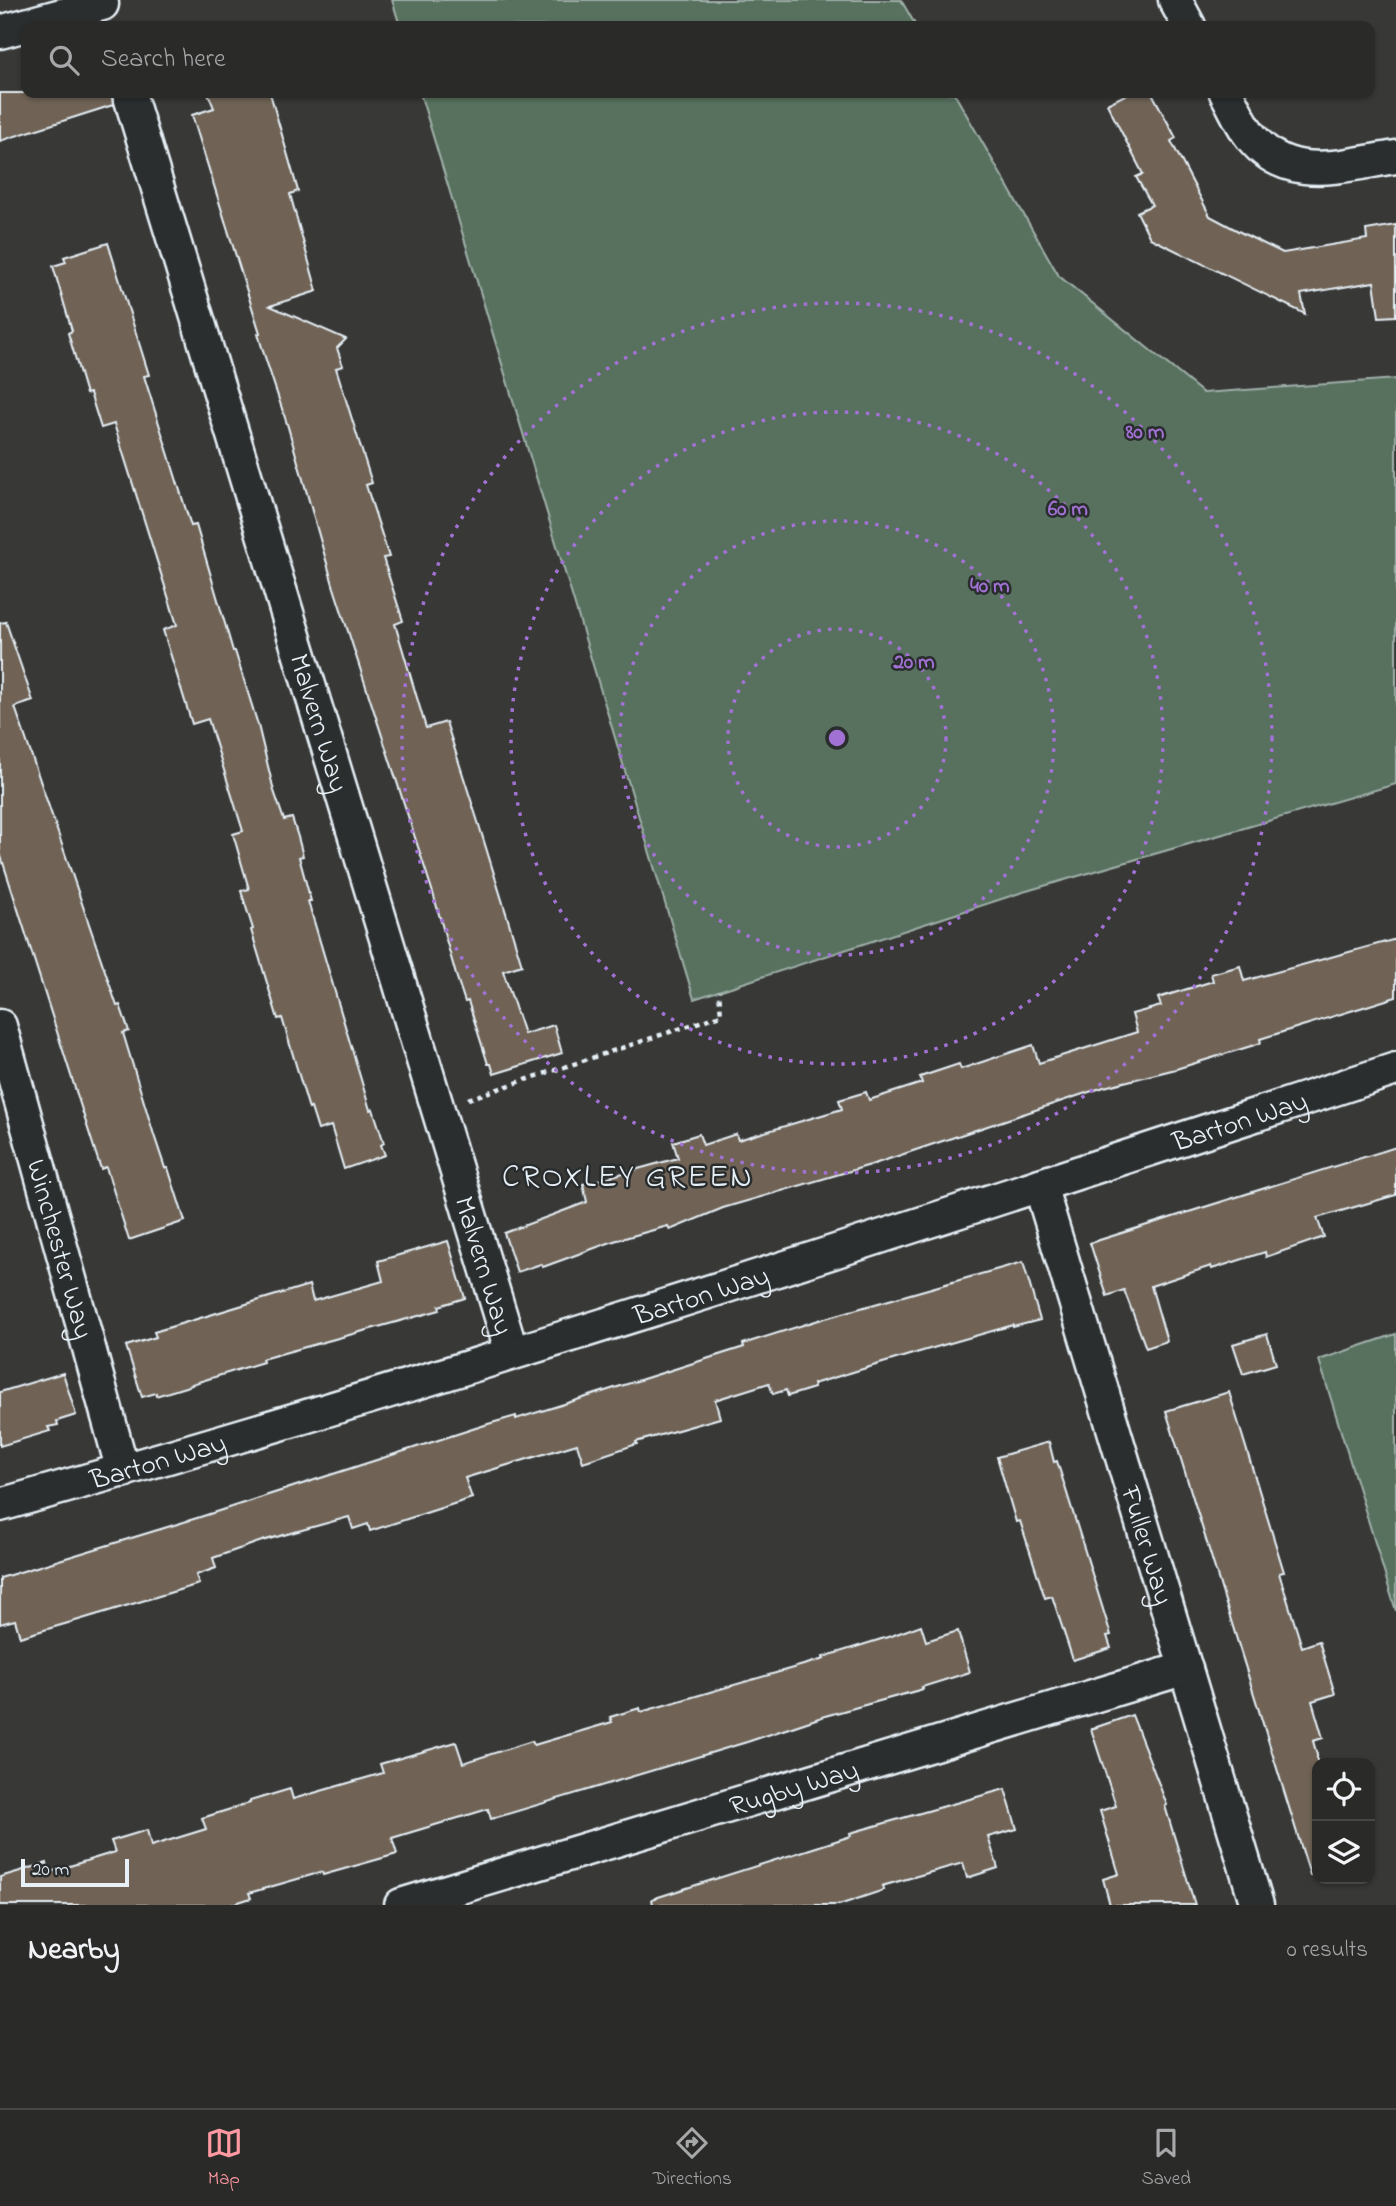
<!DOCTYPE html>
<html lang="en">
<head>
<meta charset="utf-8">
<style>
  :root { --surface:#2a2a28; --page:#323230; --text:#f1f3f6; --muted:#a5a7a8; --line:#464645; --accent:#ff9aa2 }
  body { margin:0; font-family:"Indie Flower",sans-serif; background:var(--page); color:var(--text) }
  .controls { position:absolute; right:21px; bottom:21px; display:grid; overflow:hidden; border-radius:14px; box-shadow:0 2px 5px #0004 }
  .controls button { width:63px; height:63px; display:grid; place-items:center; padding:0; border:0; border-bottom:2px solid var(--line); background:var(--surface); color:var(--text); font:35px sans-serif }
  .scale { position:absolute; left:21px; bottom:18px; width:108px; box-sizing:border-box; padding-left:7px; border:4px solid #e8f1f8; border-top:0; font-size:19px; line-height:24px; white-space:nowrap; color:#e8f1f8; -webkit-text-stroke:5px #2a2d2e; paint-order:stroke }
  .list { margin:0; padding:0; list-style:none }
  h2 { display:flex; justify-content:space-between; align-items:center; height:91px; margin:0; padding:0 28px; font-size:30px }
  h2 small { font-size:23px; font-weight:400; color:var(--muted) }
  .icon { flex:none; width:38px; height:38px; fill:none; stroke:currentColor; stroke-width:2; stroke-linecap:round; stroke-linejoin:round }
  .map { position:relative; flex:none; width:1396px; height:1905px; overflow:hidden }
  .search { position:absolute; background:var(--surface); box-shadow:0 2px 5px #0004; left:21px; right:21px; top:21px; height:77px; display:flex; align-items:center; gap:18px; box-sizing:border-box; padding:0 24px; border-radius:14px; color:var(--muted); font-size:26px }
  .sheet { height:203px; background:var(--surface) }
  nav { display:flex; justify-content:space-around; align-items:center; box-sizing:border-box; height:98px; border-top:2px solid var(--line); background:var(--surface); font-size:19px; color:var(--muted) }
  nav a { display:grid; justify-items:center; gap:4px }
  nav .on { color:var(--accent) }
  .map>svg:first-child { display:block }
</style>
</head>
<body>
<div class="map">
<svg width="1396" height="1905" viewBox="0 0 1396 1905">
  <rect width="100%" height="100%" fill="#383836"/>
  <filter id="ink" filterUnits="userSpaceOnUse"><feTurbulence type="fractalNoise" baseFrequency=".0143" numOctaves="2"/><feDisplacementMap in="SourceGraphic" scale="14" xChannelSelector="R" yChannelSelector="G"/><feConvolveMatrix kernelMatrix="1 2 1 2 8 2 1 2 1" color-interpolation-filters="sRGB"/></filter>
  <g filter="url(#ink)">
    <!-- green -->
    <g fill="#59715e" stroke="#a0b1ab" stroke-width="2">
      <polygon points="392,0 901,0 916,26 400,26"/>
      <polygon points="420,93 954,93 1059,276 1203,393 1396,379 1396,784 1023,892 694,999"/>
      <polygon points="1396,1334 1396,1611 1319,1360"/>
    </g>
    <!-- building -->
    <g fill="#6f6456" stroke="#e8f1f8" stroke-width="2">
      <polygon points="0,93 111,93 113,105 0,141"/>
      <polygon points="208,93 270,93 298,191 290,194 317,291 270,306 346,339 337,348 343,366 336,368 372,483 366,485 389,557 383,558 403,621 395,624 426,728 446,722 479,825 522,965 503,971 524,1034 554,1025 562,1053 494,1074 491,1064 488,1064 468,1001 465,1002 456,975 433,893 334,588 288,427 264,354 258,334 260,333 192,115 214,108"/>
      <polygon points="1129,93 1152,93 1176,138 1171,141 1210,216 1244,234 1283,253 1367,239 1366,230 1396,225 1396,316 1379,317 1374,282 1301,294 1305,314 1150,238 1137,212 1152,205 1136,177 1143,174 1107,104"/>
      <polygon points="108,243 149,375 144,376 155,411 191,526 196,525 233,651 235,651 258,725 274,791 284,820 292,818 298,837 303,856 299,857 311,901 308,901 370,1110 373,1109 384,1143 381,1145 385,1155 344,1169 331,1126 318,1130 311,1108 309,1109 282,1018 278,1019 251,930 253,929 241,891 249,889 233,834 243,831 208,719 192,724 163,630 177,625 114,424 101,428 90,393 86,394 68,333 72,331 53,266 66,262 64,257"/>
      <polygon points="6,622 33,701 15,707 117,1006 120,1005 129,1031 123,1033 154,1135 165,1168 168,1168 185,1221 129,1240 106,1167 101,1169 96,1154 0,853 0,623"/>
      <polygon points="1396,939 1396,997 1260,1039 1261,1043 1176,1069 1104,1087 874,1164 723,1208 670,1230 668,1226 614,1241 543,1267 541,1264 517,1272 504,1233 587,1202 583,1184 678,1158 673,1142 699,1134 703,1145 736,1134 738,1140 842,1109 839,1100 866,1092 869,1100 922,1083 920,1077 959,1064 961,1069 1033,1045 1039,1063 1137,1032 1132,1014 1161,1006 1158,998 1213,981 1211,974 1240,966 1244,981"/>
      <polygon points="1396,1147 1396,1195 1317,1218 1324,1237 1266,1257 1265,1252 1212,1269 1211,1266 1151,1286 1167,1341 1146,1348 1124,1290 1107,1296 1090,1243"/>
      <polygon points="448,1241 465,1298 439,1306 440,1310 262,1359 263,1362 192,1384 192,1385 156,1396 156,1393 142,1397 126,1346 156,1337 154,1332 309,1285 313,1301 383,1281 378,1261"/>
      <polygon points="1023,1262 1040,1320 1013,1327 1013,1325 926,1350 813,1384 814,1388 788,1396 786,1390 773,1394 769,1383 715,1400 720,1418 636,1442 637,1444 583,1462 577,1444 465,1478 472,1498 370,1531 368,1524 353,1529 349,1517 262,1541 213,1558 216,1568 196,1575 199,1584 82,1619 20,1637 15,1620 0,1624 0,1578 197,1518 488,1424 516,1416 516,1419 564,1404 744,1347 743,1344 822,1319"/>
      <polygon points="1267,1334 1276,1364 1243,1374 1233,1344"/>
      <polygon points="63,1373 76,1415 57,1421 58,1425 48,1427 50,1431 0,1446 0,1392"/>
      <polygon points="1229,1392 1284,1572 1279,1573 1302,1647 1319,1641 1335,1694 1312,1701 1323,1738 1313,1741 1317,1755 1317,1874 1310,1875 1166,1411"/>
      <polygon points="1049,1442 1054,1462 1057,1461 1111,1635 1107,1636 1111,1648 1073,1660 1052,1596 1045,1598 1020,1521 1016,1522 997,1457"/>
      <polygon points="921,1625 926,1641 958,1631 970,1672 922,1687 923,1689 825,1716 747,1742 491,1819 488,1809 392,1838 397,1854 323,1875 322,1872 249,1893 251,1898 229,1905 0,1905 0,1877 47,1863 50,1872 115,1852 111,1841 147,1830 151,1846 206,1829 202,1818 250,1803 250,1801 290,1789 293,1799 383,1773 380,1764 456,1742 463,1763 532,1741 534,1745 612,1722 610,1717 640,1708 641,1712 824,1659 823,1657 891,1636"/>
      <polygon points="1132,1715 1167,1805 1165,1806 1195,1905 1110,1905 1103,1879 1119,1874 1100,1811 1116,1806 1091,1729"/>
      <polygon points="1005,1789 1017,1829 988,1837 998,1868 967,1878 963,1863 882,1886 884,1890 839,1905 653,1905 652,1899 851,1836 850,1833"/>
    </g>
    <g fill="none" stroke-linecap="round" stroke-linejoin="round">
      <!-- minor casing -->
      <g stroke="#e8f1f8" stroke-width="37">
        <g id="minor">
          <polyline points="1175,0 1189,26"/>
          <polyline points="0,32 102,4"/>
          <path id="s1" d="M129 93 512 1353"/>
          <path d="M1226 93C1233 105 1239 119 1247 131 1284 186 1341 165 1396 157"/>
          <path id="s2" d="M0 1026 123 1471"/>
          <path id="s3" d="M1040 1185 1257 1905"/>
          <path id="s4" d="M0 1505C469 1374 933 1220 1396 1069"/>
          <path id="s5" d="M401 1905 1186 1668"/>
        </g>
      </g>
      <!-- path -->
      <polyline stroke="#e8f1f8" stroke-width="4.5" stroke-dasharray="5 5" stroke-linecap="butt" points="468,1099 721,1015 719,991"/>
      <!-- minor -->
      <use href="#minor" stroke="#2a2d2e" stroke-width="32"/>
    </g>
  </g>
  <!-- distance rings -->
  <g fill="none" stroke="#a171d3" stroke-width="3.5" stroke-dasharray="3.5 7">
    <circle cx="837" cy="738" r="109"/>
    <circle cx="837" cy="738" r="217"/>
    <circle cx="837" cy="738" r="326"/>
    <circle cx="837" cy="738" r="435"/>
  </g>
  <g text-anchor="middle" stroke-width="5" stroke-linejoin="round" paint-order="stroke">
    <!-- street labels -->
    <g font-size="28" fill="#e8f1f8" stroke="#2a2d2e">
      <text dy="10" stroke="none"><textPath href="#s1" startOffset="658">Malvern Way</textPath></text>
      <text dy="10" stroke="none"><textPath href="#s4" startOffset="1298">Barton Way</textPath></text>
      <text dy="10" stroke="none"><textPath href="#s2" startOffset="231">Winchester Way</textPath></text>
      <text dy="10" stroke="none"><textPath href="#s1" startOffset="1225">Malvern Way</textPath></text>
      <text dy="10" stroke="none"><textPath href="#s4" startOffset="732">Barton Way</textPath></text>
      <text dy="10" stroke="none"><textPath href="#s4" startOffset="164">Barton Way</textPath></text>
      <text dy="10" stroke="none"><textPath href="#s3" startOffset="376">Fuller Way</textPath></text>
      <text dy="10" stroke="none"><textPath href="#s5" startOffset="410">Rugby Way</textPath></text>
    </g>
    <!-- quarter labels -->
    <g font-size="32" letter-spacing="2" fill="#e8f1f8" stroke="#2a2d2e">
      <text x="628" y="1186">CROXLEY GREEN</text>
    </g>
  </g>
  <circle cx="837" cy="738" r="10" fill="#a171d3" stroke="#2a2d2e" stroke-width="3.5"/>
  <g font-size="21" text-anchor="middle" font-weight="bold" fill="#a171d3" stroke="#2a2d2e" stroke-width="5" stroke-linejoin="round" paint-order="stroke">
    <text x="1145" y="438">80 m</text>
    <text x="1068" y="515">60 m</text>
    <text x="990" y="592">40 m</text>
    <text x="914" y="668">20 m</text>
  </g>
</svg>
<div class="controls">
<button><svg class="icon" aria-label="locate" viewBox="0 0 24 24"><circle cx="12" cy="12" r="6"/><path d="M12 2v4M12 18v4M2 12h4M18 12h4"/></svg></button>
<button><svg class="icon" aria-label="layers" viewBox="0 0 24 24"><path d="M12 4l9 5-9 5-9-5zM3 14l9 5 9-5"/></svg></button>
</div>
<div class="scale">20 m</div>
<div class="search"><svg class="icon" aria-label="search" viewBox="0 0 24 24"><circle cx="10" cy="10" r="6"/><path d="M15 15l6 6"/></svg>Search here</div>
</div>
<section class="sheet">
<h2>Nearby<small>0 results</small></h2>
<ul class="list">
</ul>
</section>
<nav>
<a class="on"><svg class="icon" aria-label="map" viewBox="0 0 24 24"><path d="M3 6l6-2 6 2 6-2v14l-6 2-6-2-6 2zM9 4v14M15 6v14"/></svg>Map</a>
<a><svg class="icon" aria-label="directions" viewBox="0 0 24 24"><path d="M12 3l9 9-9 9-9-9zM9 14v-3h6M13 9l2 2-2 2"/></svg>Directions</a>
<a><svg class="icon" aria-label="saved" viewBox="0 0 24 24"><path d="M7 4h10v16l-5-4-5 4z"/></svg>Saved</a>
</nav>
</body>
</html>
